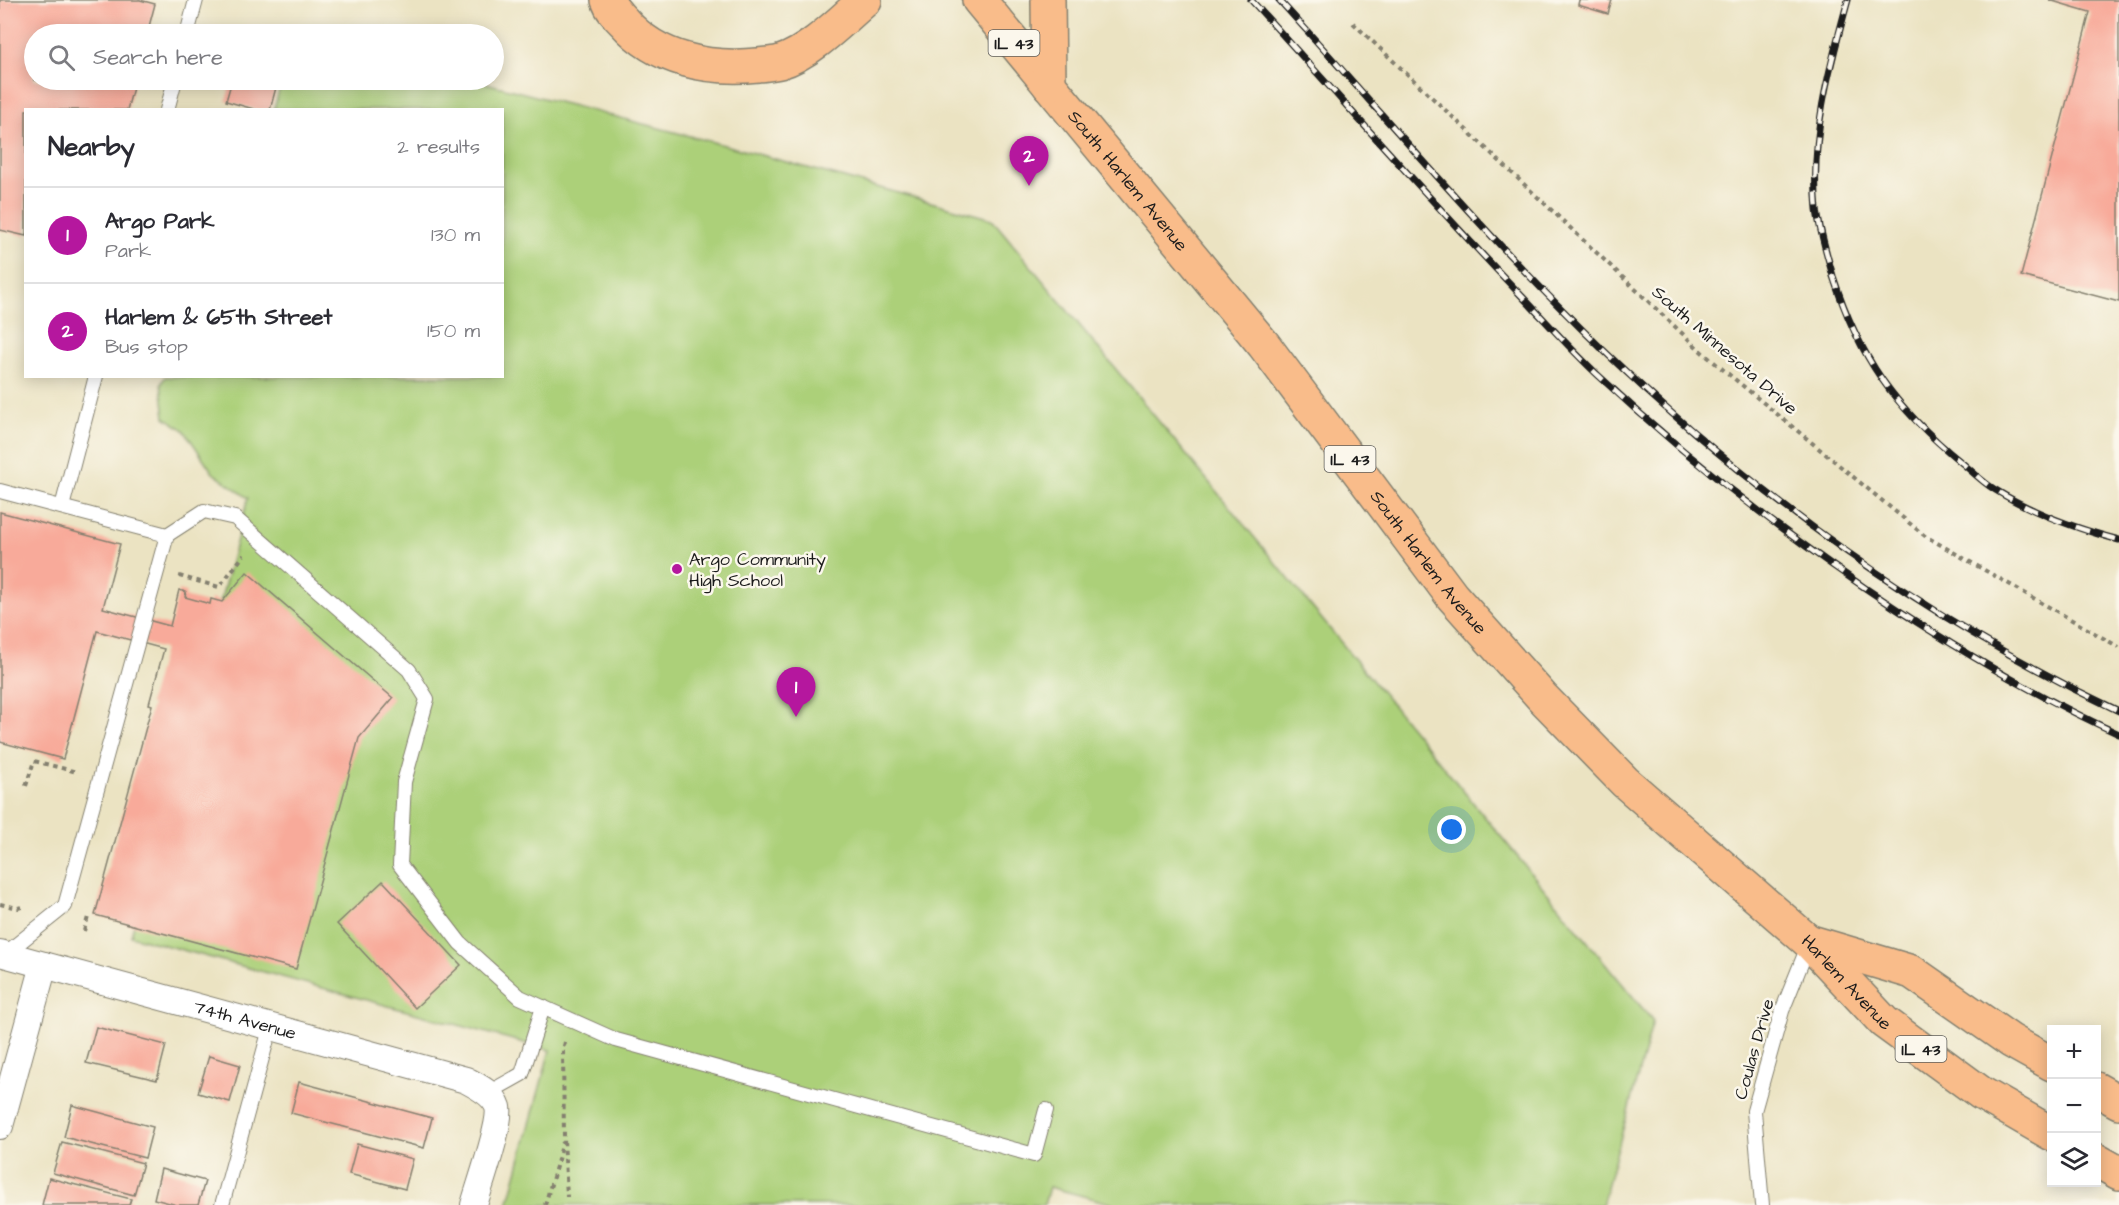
<!DOCTYPE html>
<html lang="en">
<head>
<meta charset="utf-8">
<style>
  :root { --surface:#fff; --page:#f2f2f3; --text:#2b2b33; --muted:#7c7c81; --line:#e1e1e2; --accent:#b5179e }
  body { margin:0; font-family:"Architects Daughter",sans-serif; background:var(--page); color:var(--text) }
  .controls { position:absolute; right:18px; bottom:18px; display:grid; overflow:hidden; border-radius:0px; box-shadow:0 3px 15px #0003 }
  .controls button { width:54px; height:54px; display:grid; place-items:center; padding:0; border:0; border-bottom:2px solid var(--line); background:var(--surface); color:var(--text); font:30px sans-serif }
  .you { position:absolute; left:1452px; top:830px; width:21px; height:21px; margin:-15px; border:4px solid #fff; border-radius:50%; background:#1a73e8; box-shadow:0 0 0 9px #1a73e833 }
  .badge { display:grid; place-items:center; width:39px; height:39px; border-radius:50%; background:var(--accent); color:#fff; font-size:20px; font-weight:700 }
  .pin { position:absolute; translate:-50% -50px; filter:drop-shadow(0 2px 3px #0008) }
  .pin::after { content:''; position:absolute; top:32px; width:21px; height:18px; background:inherit; clip-path:polygon(0 0,100% 0,50% 100%) }
  .list { margin:0; padding:0; list-style:none }
  h2 { display:flex; justify-content:space-between; align-items:center; height:78px; margin:0; padding:0 24px; font-size:26px }
  h2 small { font-size:20px; font-weight:400; color:var(--muted) }
  .list li { display:grid; grid-template-columns:39px 1fr auto; gap:18px; align-items:center; box-sizing:border-box; height:96px; padding:0 24px; border-top:2px solid var(--line) }
  .list b { display:block; font-size:22px; white-space:nowrap }
  .list p { margin:0; font-size:20px; white-space:nowrap; color:var(--muted) }
  .list em { font-size:20px; font-style:normal; color:var(--muted) }
  .icon { flex:none; width:33px; height:33px; fill:none; stroke:currentColor; stroke-width:2; stroke-linecap:round; stroke-linejoin:round }
  .map { position:relative; flex:none; width:2119px; height:1205px; overflow:hidden }
  .search { position:absolute; background:var(--surface); box-shadow:0 3px 15px #0003; left:24px; top:24px; width:480px; height:66px; display:flex; align-items:center; gap:15px; box-sizing:border-box; padding:0 21px; border-radius:33px; color:var(--muted); font-size:22px }
  .panel { position:absolute; background:var(--surface); box-shadow:0 3px 15px #0003; left:24px; top:108px; width:480px; height:270px; border-radius:0px }
  .map>svg:first-child { display:block }
</style>
</head>
<body>
<div class="map">
<svg width="2119" height="1205" viewBox="0 0 2119 1205">
  <rect width="100%" height="100%" fill="#fbf7ec"/>
  <filter id="ink" filterUnits="userSpaceOnUse"><feTurbulence type="fractalNoise" baseFrequency=".0167" numOctaves="2"/><feDisplacementMap in="SourceGraphic" scale="12" xChannelSelector="R" yChannelSelector="G"/><feConvolveMatrix kernelMatrix="1 2 1 2 8 2 1 2 1" color-interpolation-filters="sRGB"/></filter>
  <filter id="wash" filterUnits="userSpaceOnUse"><feTurbulence type="fractalNoise" baseFrequency=".008" numOctaves="4" result="noise"/><feDisplacementMap in="SourceGraphic" scale="24" xChannelSelector="R" yChannelSelector="G"/><feGaussianBlur stdDeviation="1.35" result="paint"/><feColorMatrix in="noise" values="0 0 0 0 0 0 0 0 0 0 0 0 0 0 0 0 0 1.4 0 .05"/><feComposite in="paint" operator="in"/></filter>
  <g filter="url(#wash)">
    <rect width="100%" height="100%" fill="#ebe3c2"/>
    <!-- green -->
    <polygon fill="#acd079" stroke="#64764a" stroke-width="1.5" points="282,80 474,80 732,147 992,219 1653,1021 1602,1205 1117,1205 1049,1187 1044,1205 508,1205 550,1050 131,936 248,498 213,473 184,430 165,417 161,384 165,377 502,376 502,110 274,109"/>
    <g id="blocks">
      <!-- building -->
      <g fill="#f8aa9a">
        <polygon points="0,0 140,0 155,4 147,34 34,34 34,80 135,80 127,110 26,110 26,236 0,230"/>
        <polygon points="1579,0 1612,0 1608,14 1578,5"/>
        <polygon points="2049,0 2119,0 2119,302 2021,276 2090,12"/>
        <polygon points="232,80 278,80 270,110 257,110 226,101"/>
        <polygon points="0,512 120,544 103,608 170,626 179,590 186,592 185,597 210,604 211,599 222,602 247,572 393,698 359,738 296,969 95,915 152,705 149,704 164,649 97,631 63,759 0,742"/>
        <polygon points="383,881 461,965 415,1008 337,924"/>
        <polygon points="96,1027 166,1045 157,1080 86,1063"/>
        <polygon points="209,1056 240,1065 230,1102 198,1093"/>
        <polygon points="299,1082 432,1118 424,1148 291,1113"/>
        <polygon points="72,1105 153,1127 145,1158 64,1137"/>
        <polygon points="62,1142 143,1163 134,1195 53,1173"/>
        <polygon points="357,1144 413,1159 405,1189 349,1174"/>
        <polygon points="161,1169 205,1181 198,1205 177,1205 154,1199"/>
        <polygon points="49,1178 131,1199 129,1205 42,1205"/>
      </g>
    </g>
  </g>
  <g filter="url(#ink)">
    <use href="#blocks" fill-opacity="0" stroke="#84806f" stroke-width="1.5"/>
    <g fill="none" stroke-linecap="round" stroke-linejoin="round">
      <!-- service casing -->
      <g stroke="#84806f" stroke-width="16">
        <g id="service">
          <polyline points="187,34 196,0"/>
          <polyline points="167,110 175,80"/>
          <polyline points="0,491 167,535"/>
          <polyline points="62,507 96,376"/>
          <polyline points="5,954 65,906 167,535 204,511 235,518 409,670 427,699 404,782 400,865 460,943 520,997 616,1040 1034,1155 1046,1110"/>
          <polyline points="488,1093 522,1074 543,1007"/>
          <polyline points="222,1205 271,1025"/>
          <polyline points="1762,1205 1754,1111 1782,1011 1809,944"/>
        </g>
      </g>
      <!-- minor casing -->
      <g stroke="#84806f" stroke-width="28">
        <g id="minor">
          <path id="s1" d="M0 953 466 1080C477 1086 494 1094 498 1107 502 1122 479 1187 474 1205"/>
          <polyline points="0,1126 44,965"/>
        </g>
      </g>
      <!-- primary casing -->
      <g stroke="#84806f" stroke-width="36">
        <g id="primary">
          <path d="M608 0C611 9 617 15 624 22 657 60 709 70 758 65 765 64 773 64 780 62 810 53 842 20 865 0"/>
          <path id="s2" d="M979 0 1264 345 1452 596 1542 697 1625 782 1809 942 1884 1022 1981 1093 2052 1134"/>
          <polyline points="1048,0 1049,85"/>
          <polyline points="1811,942 1912,972 2011,1041 2052,1064"/>
          <polyline points="2096,1089 2119,1102"/>
          <polyline points="2096,1160 2119,1173"/>
        </g>
      </g>
      <!-- path -->
      <g stroke="#84806f" stroke-width="4" stroke-dasharray="4.5 4.5" stroke-linecap="butt">
        <polyline points="1353,23 1703,353 1925,536 2119,647"/>
        <polyline points="179,576 219,587 244,555"/>
        <polyline points="26,786 34,761 77,772"/>
        <polyline points="0,904 18,908 25,906"/>
        <polyline points="84,931 88,917"/>
        <polyline points="565,1042 563,1050 564,1139 567,1197"/>
        <polyline points="545,1205 563,1142"/>
      </g>
      <!-- service -->
      <use href="#service" stroke="#fff" stroke-width="14"/>
      <!-- minor -->
      <use href="#minor" stroke="#fff" stroke-width="26"/>
      <!-- primary -->
      <use href="#primary" stroke="#f9bc8a" stroke-width="33"/>
      <!-- rail casing -->
      <g stroke="#1c1c1c" stroke-width="7">
        <g id="rail">
          <path d="M1251 0C1339 96 1425 195 1515 289 1543 318 1570 349 1599 376 1692 463 1792 540 1898 610 1969 656 2042 699 2119 734"/>
          <path d="M1279 0C1385 116 1487 238 1601 348 1753 494 1928 621 2119 711"/>
          <path d="M1848 0C1829 69 1810 137 1817 210 1820 232 1827 255 1833 276 1859 358 1895 408 1962 463 1972 471 1982 482 1994 489 2032 513 2075 528 2119 540"/>
        </g>
      </g>
      <!-- rail -->
      <use href="#rail" stroke="#fbf7ec" stroke-width="4.5" stroke-dasharray="14" stroke-linecap="butt"/>
    </g>
  </g>
  <!-- markers -->
  <circle fill="#b5179e" stroke="#fbf7ec" stroke-width="2" cx="677" cy="569" r="6"/>
  <g text-anchor="middle" stroke-width="5" stroke-linejoin="round" paint-order="stroke">
    <!-- shield labels -->
    <g fill="#fbf7ec" stroke="#5f5e5a" stroke-width="1.5">
      <rect x="988.5" y="30" width="51" height="26" rx="4.5"/>
      <rect x="1324.5" y="446" width="51" height="26" rx="4.5"/>
      <rect x="1895.5" y="1036" width="51" height="26" rx="4.5"/>
    </g>
    <g font-size="16" font-weight="bold" fill="#1c1c1c">
      <text x="1014" y="49">IL 43</text>
      <text x="1350" y="465">IL 43</text>
      <text x="1921" y="1055">IL 43</text>
    </g>
    <!-- street labels -->
    <g font-size="18" fill="#1c1c1c" stroke="#fbf7ec">
      <text dy="6" stroke="none"><textPath href="#s2" startOffset="234">South Harlem Avenue</textPath></text>
      <text transform="translate(1725 350) rotate(41)" y="6">South Minnesota Drive</text>
      <text dy="6" stroke="none"><textPath href="#s2" startOffset="720">South Harlem Avenue</textPath></text>
      <text dy="6" stroke="none"><textPath href="#s2" startOffset="1314">Harlem Avenue</textPath></text>
      <text dy="6" stroke="none"><textPath href="#s1" startOffset="254">74th Avenue</textPath></text>
      <text transform="translate(1754 1049) rotate(-74)" y="6">Coulas Drive</text>
    </g>
    <!-- poi labels -->
    <g font-size="18" fill="#1c1c1c" stroke="#fbf7ec" text-anchor="start">
      <text x="689" y="565">Argo Community<tspan x="689" dy="21">High School</tspan></text>
    </g>
  </g>
</svg>
<div class="controls">
<button>+</button>
<button>−</button>
<button><svg class="icon" aria-label="layers" viewBox="0 0 24 24"><path d="M12 4l9 5-9 5-9-5zM3 14l9 5 9-5"/></svg></button>
</div>
<div class="you"></div>
<div class="pin badge" style="left:796px;top:717px">1</div>
<div class="pin badge" style="left:1029px;top:186px">2</div>
<div class="search"><svg class="icon" aria-label="search" viewBox="0 0 24 24"><circle cx="10" cy="10" r="6"/><path d="M15 15l6 6"/></svg>Search here</div>
<section class="panel">
<h2>Nearby<small>2 results</small></h2>
<ul class="list">
<li><span class="badge">1</span><div><b>Argo Park</b><p>Park</p></div><em>130 m</em></li>
<li><span class="badge">2</span><div><b>Harlem &amp; 65th Street</b><p>Bus stop</p></div><em>150 m</em></li>
</ul>
</section>
</div>
</body>
</html>
